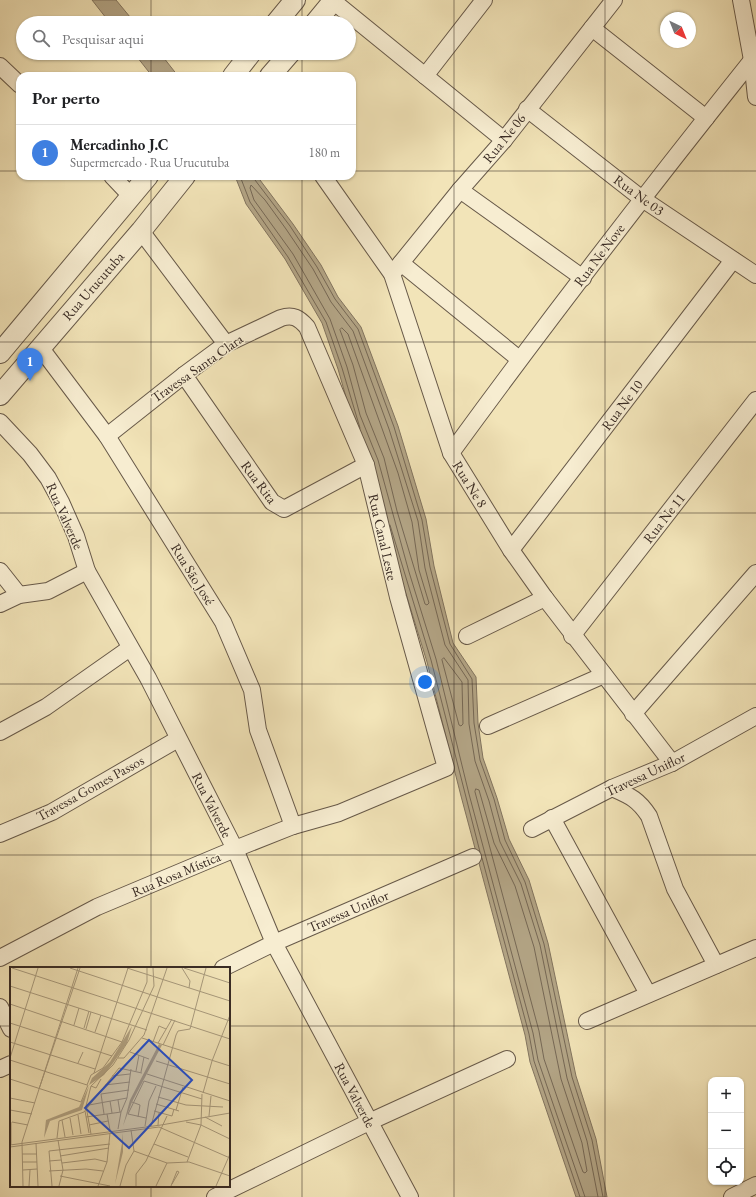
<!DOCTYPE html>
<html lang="pt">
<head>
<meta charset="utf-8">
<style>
  :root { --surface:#fff; --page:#f6f6f6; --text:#202124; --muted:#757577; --line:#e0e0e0; --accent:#1a73e8 }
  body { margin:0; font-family:"EB Garamond",serif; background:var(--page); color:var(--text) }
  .controls { position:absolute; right:12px; bottom:12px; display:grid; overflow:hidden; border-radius:8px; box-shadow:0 1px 3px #0004 }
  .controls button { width:36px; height:36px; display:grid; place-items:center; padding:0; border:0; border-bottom:1px solid var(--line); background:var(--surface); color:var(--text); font:20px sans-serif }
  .compass { position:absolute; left:660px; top:12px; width:36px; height:36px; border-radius:50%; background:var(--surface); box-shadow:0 1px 3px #0004; rotate:137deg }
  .you { position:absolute; left:425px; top:682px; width:14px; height:14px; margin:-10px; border:3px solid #fff; border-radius:50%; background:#1a73e8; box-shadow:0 0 0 6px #1a73e833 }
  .badge { display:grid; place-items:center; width:26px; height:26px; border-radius:50%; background:var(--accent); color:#fff; font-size:13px; font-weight:700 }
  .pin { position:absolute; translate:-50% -33px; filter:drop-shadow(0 1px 2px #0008) }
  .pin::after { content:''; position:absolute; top:21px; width:14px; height:12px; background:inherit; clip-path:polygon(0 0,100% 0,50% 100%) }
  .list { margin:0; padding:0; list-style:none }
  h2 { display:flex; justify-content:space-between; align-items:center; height:52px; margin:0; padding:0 16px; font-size:17px }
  h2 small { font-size:13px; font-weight:400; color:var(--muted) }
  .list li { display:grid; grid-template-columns:26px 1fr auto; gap:12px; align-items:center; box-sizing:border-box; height:56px; padding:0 16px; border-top:1px solid var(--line) }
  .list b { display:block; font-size:15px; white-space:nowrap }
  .list p { margin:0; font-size:13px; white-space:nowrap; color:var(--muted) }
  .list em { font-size:13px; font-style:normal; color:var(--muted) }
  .icon { flex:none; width:22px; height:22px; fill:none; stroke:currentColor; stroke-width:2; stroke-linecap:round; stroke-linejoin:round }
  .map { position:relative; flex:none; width:756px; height:1197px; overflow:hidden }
  .search { position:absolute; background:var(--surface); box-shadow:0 1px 3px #0004; left:16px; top:16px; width:340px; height:44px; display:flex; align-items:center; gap:10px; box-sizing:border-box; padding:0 14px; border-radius:22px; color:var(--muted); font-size:15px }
  .panel { position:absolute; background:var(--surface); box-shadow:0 1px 3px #0004; left:16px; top:72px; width:340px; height:108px; border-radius:12px }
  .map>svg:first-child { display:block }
</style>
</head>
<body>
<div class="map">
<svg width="756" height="1197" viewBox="0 0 756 1197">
  <rect width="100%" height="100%" fill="#f2e4b8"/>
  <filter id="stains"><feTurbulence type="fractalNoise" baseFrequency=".005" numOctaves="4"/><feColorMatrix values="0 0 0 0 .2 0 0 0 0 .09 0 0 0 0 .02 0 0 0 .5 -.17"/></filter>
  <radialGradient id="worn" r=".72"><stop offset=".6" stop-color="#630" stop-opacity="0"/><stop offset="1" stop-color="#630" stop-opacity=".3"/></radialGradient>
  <!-- water -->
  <g fill="#b3a586" stroke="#82745f">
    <polygon points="92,0 116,0 135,23 110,23"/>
    <polygon points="134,53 160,53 178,76 152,76"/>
    <polygon points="235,176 257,176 293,224 321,265 338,297 361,327 398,426 426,519 434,566 453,643 476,677 478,723 483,758 497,798 509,839 529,880 548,943 576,1076 596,1139 607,1197 576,1197 530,1062 525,1035 461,796 427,662 352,418 338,369 322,323 285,259 246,204"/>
  </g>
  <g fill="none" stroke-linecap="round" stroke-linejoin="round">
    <!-- shore -->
    <g stroke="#766855" stroke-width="1">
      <polyline points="240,176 250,202 288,257 326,322 342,368 360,428"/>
      <polyline points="254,176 255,180 290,226 317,267 335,299 358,329 394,427 422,520 430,567 450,644 472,679 474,723 480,760 494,799 505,840 525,882 544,944 572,1077 592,1140 603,1197"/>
      <polygon points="342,328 348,334 398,473 412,522 419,570 429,603 427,605 425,604 397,511 384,458 366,413 353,365 340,330"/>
      <polyline points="390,525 431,660 480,852"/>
      <polygon points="444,658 462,682 463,724 461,726 459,725 442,660"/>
      <polygon points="476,789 479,790 494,843 515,886 534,947 561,1079 582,1143 587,1171 585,1173 583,1172 580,1164 544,1059 539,1031 475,792"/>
      <polyline points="482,858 529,1034 534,1061 580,1197"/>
      <polyline points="585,1197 538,1060 533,1033 469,794 436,659 409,572 378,460 360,415 347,367 330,319 293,254 254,200 250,188 251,185 265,200 286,229 313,269 331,302 353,331 389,429 418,521 425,568 445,645 468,680 469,724 475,761 489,801 500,842 521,884 540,945 567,1078 587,1141 598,1197"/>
    </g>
    <!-- minor casing -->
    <g stroke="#675949" stroke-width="18">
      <g id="minor">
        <polyline points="741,0 752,60 756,97"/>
        <polyline points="333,1 504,140"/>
        <polyline points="592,28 706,118"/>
        <polyline points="0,66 20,85"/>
        <polyline points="425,76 484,0"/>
        <polyline points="527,109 641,198 756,275"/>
        <polyline points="112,176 131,196"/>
        <polyline points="323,176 392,274 451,453 511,550 545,598 672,763"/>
        <polyline points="460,190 583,278"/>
        <polyline points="141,231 226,344"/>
        <polyline points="401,263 519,359"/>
        <polyline points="392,274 460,190 504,140 614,0"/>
        <polyline points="40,347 107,436 223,622 252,690 258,730 293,826"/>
        <polyline points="184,375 272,502 284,509 366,465"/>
        <polyline points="0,422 30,454 48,478 61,502 76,536 87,571 148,678 235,849 274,943 410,1197"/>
        <path d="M451 453C548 320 649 189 752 60"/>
        <polyline points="511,550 733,260"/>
        <polyline points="0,571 19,595"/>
        <polyline points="0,604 19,595 48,591 87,571"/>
        <polyline points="467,636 545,598"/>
        <polyline points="572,636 756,400"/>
        <polyline points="633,714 756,573"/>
        <polyline points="488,726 604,675"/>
        <polyline points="0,732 46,707 130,648"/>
        <path d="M612 788C630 796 638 799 649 816L675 889 716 965"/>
        <polyline points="552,818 648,994"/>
        <polyline points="532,829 612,788 672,763 756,716"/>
        <polyline points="0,834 52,812 178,739"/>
        <path d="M0 958 97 907 235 849 293 826 339 813 446 768 398 597 366 465 307 327C299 318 293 314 281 318L226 344 184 375 107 436"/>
        <polyline points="223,968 274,943 473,857"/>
        <polyline points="0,1007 11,1029"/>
        <polyline points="587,1021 756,948"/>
        <polyline points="0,1069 11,1064"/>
        <polyline points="215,1197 369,1122 507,1059"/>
        <polyline points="732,1197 756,1185"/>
      </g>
    </g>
    <!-- tertiary casing -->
    <g stroke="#675949" stroke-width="22">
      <g id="tertiary">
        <polyline points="276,23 295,0"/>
        <polyline points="315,23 334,0"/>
        <polyline points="233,76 251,53"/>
        <polyline points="270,76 290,53"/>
        <polyline points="0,353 148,176"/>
        <polyline points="0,395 141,231 185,176"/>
      </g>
    </g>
    <!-- minor -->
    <use href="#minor" stroke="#f7edd1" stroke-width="16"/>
    <!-- tertiary -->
    <use href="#tertiary" stroke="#f7edd1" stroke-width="20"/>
  </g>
  <!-- grid -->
  <path fill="none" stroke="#392b24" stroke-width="1" stroke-opacity="0.55" d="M151 0V23M302 0V23M454 0V1197M605 0V1197M151 53V76M302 53V76M0 171H20M352 171H756M151 176V968M302 176V1197M0 342H756M0 513H756M0 684H756M0 855H756M0 1026H11M229 1026H756M151 1186V1197"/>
  <g text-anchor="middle" stroke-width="3" stroke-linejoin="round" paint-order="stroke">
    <!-- street labels -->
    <g font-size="14" fill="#392b24" stroke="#f7edd1">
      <text transform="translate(504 138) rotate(-51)" y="5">Rua Ne 06</text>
      <text transform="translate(639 195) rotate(36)" y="5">Rua Ne 03</text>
      <text transform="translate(599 255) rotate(-53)" y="5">Rua Ne Nove</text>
      <text transform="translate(93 286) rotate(-49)" y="5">Rua Urucutuba</text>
      <text transform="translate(197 368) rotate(-35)" y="5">Travessa Santa Clara</text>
      <text transform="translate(622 405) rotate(-53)" y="5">Rua Ne 10</text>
      <text transform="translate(259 482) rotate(53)" y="5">Rua Rita</text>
      <text transform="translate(470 484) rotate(58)" y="5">Rua Ne 8</text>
      <text transform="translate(65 516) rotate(66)" y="5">Rua Valverde</text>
      <text transform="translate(664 518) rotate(-52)" y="5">Rua Ne 11</text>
      <text transform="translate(383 537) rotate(77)" y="5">Rua Canal Leste</text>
      <text transform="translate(193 574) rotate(58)" y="5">Rua São José</text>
      <text transform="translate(645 774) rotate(-25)" y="5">Travessa Uniflor</text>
      <text transform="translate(90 788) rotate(-29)" y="5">Travessa Gomes Passos</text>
      <text transform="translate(212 805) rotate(63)" y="5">Rua Valverde</text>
      <text transform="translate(176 874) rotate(-23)" y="5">Rua Rosa Mística</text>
      <text transform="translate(348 911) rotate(-23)" y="5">Travessa Uniflor</text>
      <text transform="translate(355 1095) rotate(62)" y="5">Rua Valverde</text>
    </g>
  </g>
  <!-- overview -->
  <g transform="translate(10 967)">
    <rect width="220" height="220" fill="#f2e4b8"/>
    <path d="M122 59 117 76 103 96 94 108 79 118 82 111 100 95ZM149 77 152 78 122 135 113 159 120 133ZM79 119 72 143 40 154 34 171 36 153 69 140ZM113 166V185L105 217 112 176Z" fill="#b3a586"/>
    <path fill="none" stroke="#a89a7d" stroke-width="1" d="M2 1 220 72M60 1 220 54M117 1 220 34M172 1 180 14 179 21M174 1 220 16M0 19 137 63M0 37 112 75M0 56 102 89M64 58 69 41M74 61 79 44M76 62 81 45M85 65 91 48M132 71 220 99M0 75 85 102M143 75 149 59 156 62M148 76 162 52M153 78 165 53M120 85 139 92M0 91 28 1M108 91H114L134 68 157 1M0 93 77 118M146 94 220 117M68 96 73 85M126 104 129 88M131 105 134 90M84 106 118 1M137 107 220 134M102 109 120 107M0 112 71 135 78 118M77 118 81 108 93 101 112 75 137 15V1M95 118 120 115M81 119 86 121 91 112M29 122 70 1M193 126 202 94 220 48M91 127 119 123M91 127 94 147M148 130 176 138 213 140M0 131 25 136M108 133 110 145M100 134 102 146M122 135 130 138 128 150M146 137 169 144M79 138 117 131M0 143 22 147M166 143 173 120M75 144 79 166M144 144 162 149 164 142M97 147 100 163M68 148 71 167M199 149 201 129M76 150 111 145M195 150 212 159M60 151 63 168M136 151 118 147 134 114 192 132M52 153 55 170M1 155V178M2 155 18 158M176 155 191 158 220 172M79 158 98 154M148 158 149 146M135 159 139 134 146 119M141 159 166 68 168 64 180 62 196 1M108 162 111 145 117 131 121 102M81 167 76 139 81 119 103 98 119 73 144 19 143 1M47 171 49 154 74 145 109 101 132 106M48 173 53 203 49 219M26 176 28 219M144 177 178 190M0 178 151 158 220 146M0 180 149 160 220 191M124 184 157 196M12 187H27M50 189 99 181M39 194 51 193M12 195H27M177 195 191 158 192 127M52 196 85 192 97 195M13 203 27 202M39 204 76 202 93 204M50 209 100 219M162 217 169 205M13 219 12 175 68 1M19 219 20 203M42 219 39 184 100 177M88 219 97 195 100 166M110 219 116 198 124 184 121 163M126 219V207L136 194 157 149M146 219 157 196 179 195 220 209M161 219 167 204 169 205M206 219 220 187"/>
    <path fill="#1d4ed8" fill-opacity="0.15" stroke="#1d4ed8" stroke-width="2" d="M139 73 182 113 119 181 75 141Z"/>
    <rect width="220" height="220" fill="none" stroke="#392b24" stroke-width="2"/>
  </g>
  <rect width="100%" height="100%" filter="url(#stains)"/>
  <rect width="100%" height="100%" fill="url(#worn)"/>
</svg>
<div class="controls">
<button>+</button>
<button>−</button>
<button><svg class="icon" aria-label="locate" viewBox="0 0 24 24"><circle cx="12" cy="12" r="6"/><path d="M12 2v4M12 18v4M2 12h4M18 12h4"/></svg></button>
</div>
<svg class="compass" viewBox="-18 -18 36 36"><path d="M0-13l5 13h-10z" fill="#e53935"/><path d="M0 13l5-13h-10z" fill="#757577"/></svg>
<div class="you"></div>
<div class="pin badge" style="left:30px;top:381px;background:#3f7fe0">1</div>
<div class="search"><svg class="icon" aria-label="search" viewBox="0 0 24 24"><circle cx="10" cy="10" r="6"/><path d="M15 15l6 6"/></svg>Pesquisar aqui</div>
<section class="panel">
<h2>Por perto<small></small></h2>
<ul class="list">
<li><span class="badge" style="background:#3f7fe0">1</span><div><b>Mercadinho J.C</b><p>Supermercado · Rua Urucutuba</p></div><em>180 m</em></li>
</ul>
</section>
</div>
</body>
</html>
